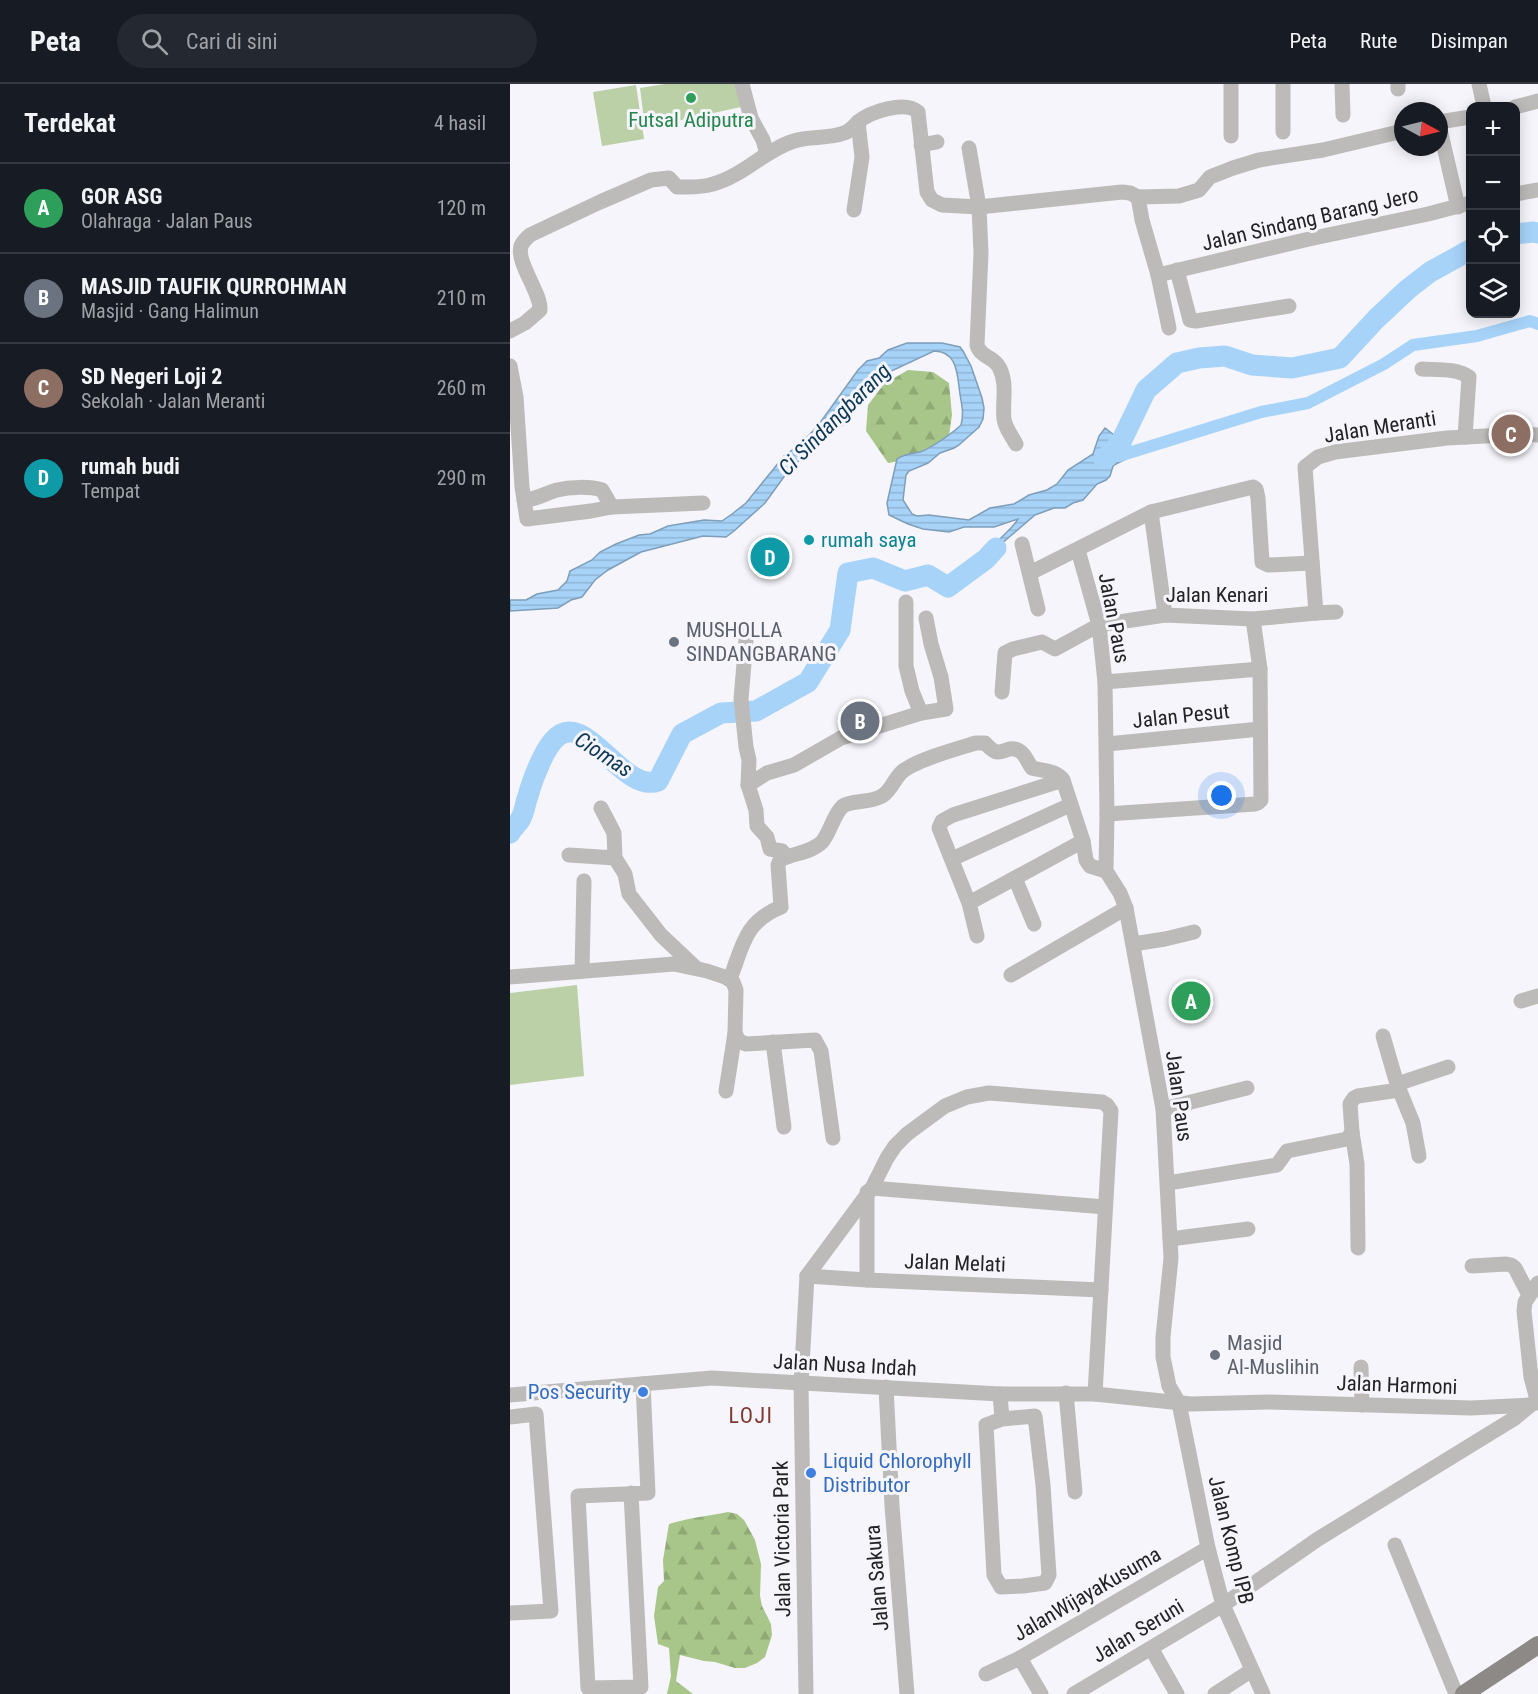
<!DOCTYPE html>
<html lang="id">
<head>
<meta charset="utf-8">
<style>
  :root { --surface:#171b24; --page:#242831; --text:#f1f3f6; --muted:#9ea1a6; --line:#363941; --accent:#0f766e }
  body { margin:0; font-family:"Roboto Condensed",sans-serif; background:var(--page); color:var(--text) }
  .controls { position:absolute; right:18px; top:18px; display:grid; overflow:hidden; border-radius:12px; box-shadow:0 3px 15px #0003 }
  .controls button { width:54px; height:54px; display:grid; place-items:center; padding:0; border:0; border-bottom:2px solid var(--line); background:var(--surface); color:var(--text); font:30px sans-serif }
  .compass { position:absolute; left:884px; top:18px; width:54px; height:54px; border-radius:50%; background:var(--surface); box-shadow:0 3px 15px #0003; rotate:97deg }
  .you { position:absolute; left:712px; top:712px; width:21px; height:21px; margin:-15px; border:4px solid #fff; border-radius:50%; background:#1a73e8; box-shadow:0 0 0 9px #1a73e833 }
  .badge { display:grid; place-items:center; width:39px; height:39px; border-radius:50%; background:var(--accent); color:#fff; font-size:20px; font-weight:700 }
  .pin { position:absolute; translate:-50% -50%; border:3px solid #fff; box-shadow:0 2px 6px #0006 }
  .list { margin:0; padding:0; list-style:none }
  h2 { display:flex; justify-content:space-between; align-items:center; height:78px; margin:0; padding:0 24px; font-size:26px }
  h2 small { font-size:20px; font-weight:400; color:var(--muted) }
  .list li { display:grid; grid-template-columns:39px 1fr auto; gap:18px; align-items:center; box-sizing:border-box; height:90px; padding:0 24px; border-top:2px solid var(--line) }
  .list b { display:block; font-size:22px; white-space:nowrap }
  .list p { margin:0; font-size:20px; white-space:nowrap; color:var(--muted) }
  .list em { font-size:20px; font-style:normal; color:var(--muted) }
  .icon { flex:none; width:33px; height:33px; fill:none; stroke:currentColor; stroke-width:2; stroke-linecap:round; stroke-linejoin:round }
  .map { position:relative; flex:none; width:1028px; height:1610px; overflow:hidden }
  header { display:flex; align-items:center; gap:36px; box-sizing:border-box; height:84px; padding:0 30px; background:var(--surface); border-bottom:2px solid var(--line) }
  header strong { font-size:28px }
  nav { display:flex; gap:33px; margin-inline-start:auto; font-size:21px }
  .search { width:420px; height:54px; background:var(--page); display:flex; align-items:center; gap:15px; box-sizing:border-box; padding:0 21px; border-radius:33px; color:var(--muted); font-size:22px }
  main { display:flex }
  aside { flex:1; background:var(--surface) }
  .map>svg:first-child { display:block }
</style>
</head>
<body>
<header>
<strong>Peta</strong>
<div class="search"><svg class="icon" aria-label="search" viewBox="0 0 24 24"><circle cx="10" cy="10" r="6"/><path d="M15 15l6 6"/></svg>Cari di sini</div>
<nav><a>Peta</a><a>Rute</a><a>Disimpan</a></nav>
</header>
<main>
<aside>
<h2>Terdekat<small>4 hasil</small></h2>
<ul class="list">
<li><span class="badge" style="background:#2e9e5b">A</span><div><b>GOR ASG</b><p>Olahraga · Jalan Paus</p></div><em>120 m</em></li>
<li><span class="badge" style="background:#6b7280">B</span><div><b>MASJID TAUFIK QURROHMAN</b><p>Masjid · Gang Halimun</p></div><em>210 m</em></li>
<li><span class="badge" style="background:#8d6e63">C</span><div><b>SD Negeri Loji 2</b><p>Sekolah · Jalan Meranti</p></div><em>260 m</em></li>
<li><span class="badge" style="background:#0f9aa8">D</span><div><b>rumah budi</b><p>Tempat</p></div><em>290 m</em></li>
</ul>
</aside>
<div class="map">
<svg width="1028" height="1610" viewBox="0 0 1028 1610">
  <defs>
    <pattern id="forest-firs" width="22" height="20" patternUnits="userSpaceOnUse" patternTransform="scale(1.5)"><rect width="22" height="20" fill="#a8c689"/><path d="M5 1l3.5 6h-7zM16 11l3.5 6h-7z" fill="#90aa76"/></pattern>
    <pattern id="water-rules" width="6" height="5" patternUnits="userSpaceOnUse" patternTransform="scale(1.5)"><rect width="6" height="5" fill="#a7d3f9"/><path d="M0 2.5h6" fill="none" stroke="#8fb5d5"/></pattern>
  </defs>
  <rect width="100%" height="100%" fill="#f5f5fb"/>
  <!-- forest -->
  <g fill="url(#forest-firs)">
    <polygon points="398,286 423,288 439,299 442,331 439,352 413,373 378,379 356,347 358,321 374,300"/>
    <path d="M218 1428 227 1430 234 1436 245 1456 251 1480 250 1512 252 1522 261 1540 262 1551 255 1573 247 1579 235 1584H225L205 1578 194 1577 170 1571 166 1597 183 1610H157L161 1592 159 1564 148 1560 144 1532 148 1503 154 1497 153 1476 159 1440C178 1434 198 1432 218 1428Z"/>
  </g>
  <!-- pitch -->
  <g fill="#bbd0a6">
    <polygon points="155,0 229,0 231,23 135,44 130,4"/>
    <polygon points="126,1 134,55 92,62 83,8"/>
    <polygon points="67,901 74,992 0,1001 0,909"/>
  </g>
  <!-- water -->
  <path fill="url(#water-rules)" stroke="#7f9eb9" stroke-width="1.5" d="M397 259H432L450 263 453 267 461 282 472 314 474 324 473 335 469 343 449 361 444 364 430 369 418 379 399 387 396 391 393 416 402 430 407 432 419 431 459 436 480 424 504 420 519 411 537 406 547 400 558 386 583 370 589 352 595 344 617 361 623 363C624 375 611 376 603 382L600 392 596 396 587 400 573 416 563 419 555 424H544L525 431 490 461 483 474 457 489V483C467 477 504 443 508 435L484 443H454L439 448 413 445 398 440 379 431 377 419 387 375C395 369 402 370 410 368 420 365 444 348 451 341 455 327 450 316 449 302 447 286 445 267 424 267L377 289 343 327 335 340 321 347 305 360 276 390 255 419 224 447 216 453 193 452 131 468 98 486 85 496 72 513 61 516 48 524 0 527V516H16L27 510 48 506 57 497 60 487 82 476 90 468 106 460 129 451 140 450 158 442 194 436 212 437 222 430 236 419 274 372 289 361 307 343 348 286 357 277 369 274 378 266Z"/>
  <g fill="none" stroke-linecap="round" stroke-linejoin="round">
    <!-- canal -->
    <polyline stroke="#a7d3f9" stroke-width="12" points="609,372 751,328 798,319 874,280 903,261 967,252 1020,237 1028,240"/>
    <!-- river -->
    <g stroke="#a7d3f9" stroke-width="21">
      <polyline points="1005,150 1023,148 1028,149"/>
      <polyline points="594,375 610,360 636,306 667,279 689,274 715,272 742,281 782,284 830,274 866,235 898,205 920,188 960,166"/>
      <path d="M0 749C3 743 9 739 11 734 15 727 15 719 18 712 22 697 33 668 43 657 74 620 111 710 148 697L172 650 211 629 246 627 298 598 330 546 338 489 363 484 395 497 418 491 438 503 476 475 486 464"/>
    </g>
    <!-- minor -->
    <g stroke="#bdbbb9" stroke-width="15">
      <polyline points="232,0 241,34 253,56 257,70"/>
      <polyline points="773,0 773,48"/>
      <polyline points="832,0 833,31"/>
      <polyline points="888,0 888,5"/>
      <polyline points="969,0 974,22"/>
      <polyline points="1005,23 1028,17"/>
      <polyline points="929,38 960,33"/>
      <polyline points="929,41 948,123"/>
      <polyline points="721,52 721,0"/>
      <polyline points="411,61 427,58"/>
      <path d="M459 64 469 123 471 169 467 261C470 273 484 273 489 283 498 299 492 318 494 335 495 344 502 352 506 360"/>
      <polyline points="1005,110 1028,106"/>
      <polyline points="628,113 632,136 648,191 659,244"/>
      <polyline points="344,126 352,73 348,38"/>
      <polyline points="667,186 680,236 686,237 779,222"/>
      <polyline points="648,191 799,155 918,130 960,119"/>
      <path d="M0 247 15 239 30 226C31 208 6 179 11 162 13 157 17 154 20 151L90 118 141 96 159 94 167 103C179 103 191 104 203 100 233 92 255 66 284 57 300 52 318 55 334 49 341 47 343 43 348 38 360 28 395 16 408 28L417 108 422 116 432 121 469 123 612 108 620 109 628 113 669 112 689 106 700 93 723 84 749 76 813 66 893 47"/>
      <polyline points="0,282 6,313 12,403 17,435 81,427 102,423 193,419"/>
      <path d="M912 285C926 286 947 284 959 293L955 353"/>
      <path d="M14 416C26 416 36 409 47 406 60 403 79 402 92 406L102 423"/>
      <polyline points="641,428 655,531"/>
      <polyline points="512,460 528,525"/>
      <polyline points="568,466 589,541 595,598 597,730 596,787 610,809 616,824 653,1025 661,1174 653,1253 653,1273 659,1302 669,1319 698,1464 713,1521 753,1610"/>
      <polyline points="520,489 641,428 743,403 746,405 748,414 752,478 758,481 802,479"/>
      <polyline points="396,518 396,582 402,607 411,629"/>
      <polyline points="806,529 795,383 808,373 825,368 937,354 1013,350 1028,351"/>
      <polyline points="237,544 231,615 236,663 239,676 238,701 246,726 247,742 257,753 260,765 272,767 276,773"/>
      <polyline points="595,598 750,585"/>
      <polyline points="492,608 495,569 503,565 532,558 545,565 589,541 655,531 743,535 806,529 826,528"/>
      <polyline points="597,660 750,645"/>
      <polyline points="238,701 257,689 284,681 331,654 411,629 436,625 431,593 421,560 416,534"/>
      <polyline points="91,724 104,749 105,774 115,790 119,810 151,851 186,884"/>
      <polyline points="597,730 745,720 748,719 751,716 750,585 743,535"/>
      <polyline points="59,771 105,774"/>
      <polyline points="442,775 560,721"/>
      <polyline points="505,794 524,840"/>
      <polyline points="459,819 573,757"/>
      <polyline points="467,852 459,819 429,744 432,737 443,731 553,696 573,757 576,776 580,782 596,787"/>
      <polyline points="623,860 655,855 684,848"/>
      <polyline points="72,887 74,797"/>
      <polyline points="501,891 616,824"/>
      <polyline points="0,893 164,880 197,887 215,893 223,898 226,906 225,949 229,957 236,960 305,956 311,967 323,1054"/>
      <path d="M220 895C233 862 234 838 271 823L268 781 270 776C283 769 301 769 312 758 320 749 324 729 333 722 341 716 361 719 372 712 382 706 384 694 393 687 409 675 446 665 466 659H475C478 662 483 668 487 668 495 669 500 660 511 668 516 672 518 679 522 684 532 687 546 686 553 696"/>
      <polyline points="1011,917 1028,912"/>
      <polyline points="873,952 887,1000 903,1039 909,1072"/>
      <polyline points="263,958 274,1043"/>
      <polyline points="887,1000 938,983"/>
      <polyline points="216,1007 225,949"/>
      <polyline points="653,1025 737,1004"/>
      <polyline points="658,1099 767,1081 777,1067 837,1055 842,1048"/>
      <polyline points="362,1104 595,1123"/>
      <polyline points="660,1155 738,1145"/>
      <polyline points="848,1164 847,1080 842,1048 840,1020 844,1014 848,1012 889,1006"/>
      <polyline points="962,1182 996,1180 1001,1181 1005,1184 1019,1211"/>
      <polyline points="297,1192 362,1104 377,1074 385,1062 397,1050 435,1022 457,1013 479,1009 592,1018 597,1021 601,1027 585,1310"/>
      <polyline points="297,1192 357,1196 591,1206"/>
      <polyline points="357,1196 357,1108"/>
      <polyline points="1028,1199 1015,1218 1014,1227 1021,1293 1028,1319"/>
      <polyline points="851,1283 852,1321"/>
      <polyline points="376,1303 382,1422 397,1610"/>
      <polyline points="556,1309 565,1408"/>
      <polyline points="490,1310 492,1335 476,1341 484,1491 491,1503 513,1502 535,1499 539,1491 533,1401 525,1332 492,1335"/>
      <polyline points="0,1311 202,1294 490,1310 585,1310 681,1320 759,1318 961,1324 1020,1321"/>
      <polyline points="0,1333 26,1330 41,1527 0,1529"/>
      <polyline points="121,1409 131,1603 78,1604 68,1412 138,1409 133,1300"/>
      <polyline points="885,1461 946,1610"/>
      <polyline points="645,1571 667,1610"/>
      <polyline points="510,1574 531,1610"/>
      <polyline points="476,1590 510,1574 698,1464"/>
      <polyline points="296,1610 291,1300 297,1192"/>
      <polyline points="564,1610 713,1521 808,1455 1005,1334 1022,1320"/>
      <polyline points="705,1610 742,1586"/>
    </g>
    <!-- major -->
    <polyline stroke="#8c8986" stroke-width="18" points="954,1610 1028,1561"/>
  </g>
  <!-- markers -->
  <circle fill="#2e9e5b" stroke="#f5f5fb" stroke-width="2" cx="181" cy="14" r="6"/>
  <circle fill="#0f9aa8" stroke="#f5f5fb" stroke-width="2" cx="299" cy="456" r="6"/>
  <g fill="#6b7280" stroke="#f5f5fb" stroke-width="2">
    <circle cx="164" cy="558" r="6"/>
    <circle cx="705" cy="1271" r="6"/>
  </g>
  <g fill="#3f7fe0" stroke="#f5f5fb" stroke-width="2">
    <circle cx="133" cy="1308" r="6"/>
    <circle cx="301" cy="1389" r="6"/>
  </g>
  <g text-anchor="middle" stroke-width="6" stroke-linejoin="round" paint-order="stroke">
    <!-- leisure labels -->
    <g font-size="21" fill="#27864d" stroke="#f5f5fb">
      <text x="181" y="43">Futsal Adiputra</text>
    </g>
    <!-- street labels -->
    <g font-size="21" fill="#232325" stroke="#f5f5fb">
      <text transform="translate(800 135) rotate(-13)" y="7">Jalan Sindang Barang Jero</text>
      <text transform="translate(870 343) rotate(-9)" y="7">Jalan Meranti</text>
      <text x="707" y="518">Jalan Kenari</text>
      <text transform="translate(604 534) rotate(79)" y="7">Jalan Paus</text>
      <text transform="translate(671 632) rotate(-6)" y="7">Jalan Pesut</text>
      <text transform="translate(669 1012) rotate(82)" y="7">Jalan Paus</text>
      <text transform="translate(445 1179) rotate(2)" y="7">Jalan Melati</text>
      <text transform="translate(335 1281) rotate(3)" y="7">Jalan Nusa Indah</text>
      <text transform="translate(887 1301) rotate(2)" y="7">Jalan Harmoni</text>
      <text transform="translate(272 1455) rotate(-91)" y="7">Jalan Victoria Park</text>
      <text transform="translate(721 1456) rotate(76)" y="7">Jalan Komp IPB</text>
      <text transform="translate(367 1494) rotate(-95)" y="7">Jalan Sakura</text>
      <text transform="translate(577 1510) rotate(-30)" y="7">JalanWijayaKusuma</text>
      <text transform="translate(628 1547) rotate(-31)" y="7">Jalan Seruni</text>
    </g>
    <!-- culture labels -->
    <g font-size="21" fill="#0d838f" stroke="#f5f5fb" text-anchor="start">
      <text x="311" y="463">rumah saya</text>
    </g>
    <!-- worship labels -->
    <g font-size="21" fill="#5b616d" stroke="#f5f5fb" text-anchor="start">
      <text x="176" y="553">MUSHOLLA<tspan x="176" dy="24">SINDANGBARANG</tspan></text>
      <text x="717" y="1266">Masjid<tspan x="717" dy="24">Al-Muslihin</tspan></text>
    </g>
    <!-- shop labels -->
    <g font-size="21" fill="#366cbe" stroke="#f5f5fb" text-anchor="end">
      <text x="121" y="1315">Pos Security</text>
      <text x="313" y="1384" text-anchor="start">Liquid Chlorophyll<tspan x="313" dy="24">Distributor</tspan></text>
    </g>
    <!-- water labels -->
    <g font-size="22" font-style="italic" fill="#0c3755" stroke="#f5f5fb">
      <text transform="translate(324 335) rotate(-45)" y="8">Ci Sindangbarang</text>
      <text transform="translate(94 670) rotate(33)" y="8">Ciomas</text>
    </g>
    <!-- neighbourhood labels -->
    <g font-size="22" letter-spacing="1.5" fill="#7f382f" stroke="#f5f5fb">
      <text x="241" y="1339">LOJI</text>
    </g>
  </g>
</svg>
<div class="controls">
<button>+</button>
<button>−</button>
<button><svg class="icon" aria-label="locate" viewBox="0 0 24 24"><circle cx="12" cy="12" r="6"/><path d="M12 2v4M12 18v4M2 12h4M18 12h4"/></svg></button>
<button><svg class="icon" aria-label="layers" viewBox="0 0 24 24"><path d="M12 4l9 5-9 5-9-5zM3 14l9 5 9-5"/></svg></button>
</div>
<svg class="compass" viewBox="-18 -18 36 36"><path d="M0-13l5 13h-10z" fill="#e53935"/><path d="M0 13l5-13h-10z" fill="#9ea1a6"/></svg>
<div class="you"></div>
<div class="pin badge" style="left:681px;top:917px;background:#2e9e5b">A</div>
<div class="pin badge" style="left:350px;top:637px;background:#6b7280">B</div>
<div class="pin badge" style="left:1001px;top:350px;background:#8d6e63">C</div>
<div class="pin badge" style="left:260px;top:473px;background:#0f9aa8">D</div>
</div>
</main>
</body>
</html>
